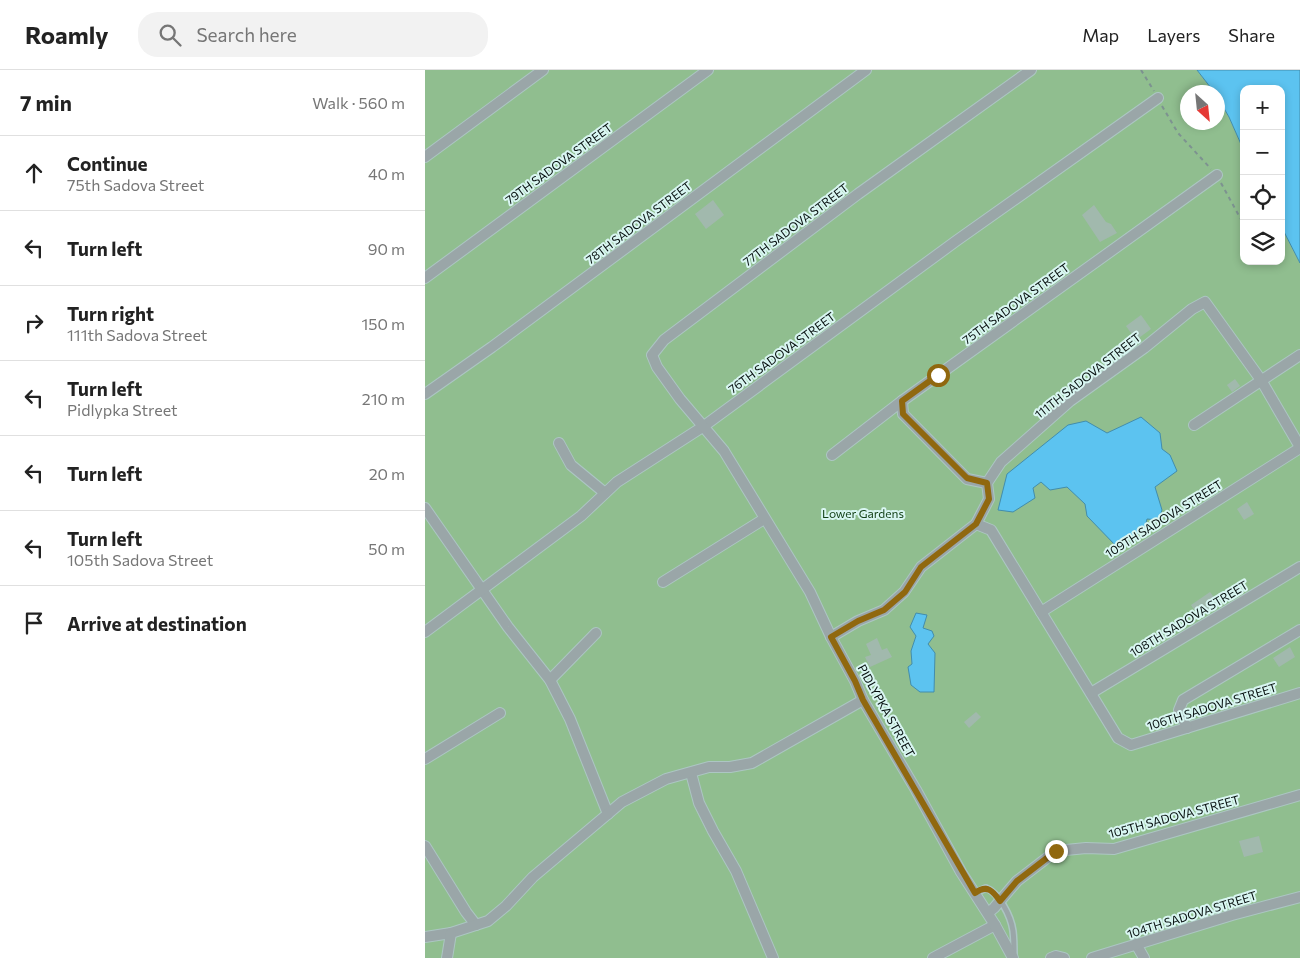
<!DOCTYPE html>
<html lang="en">
<head>
<meta charset="utf-8">
<style>
  :root { --surface:#fff; --page:#f2f2f2; --text:#222; --muted:#767676; --line:#e0e0e0 }
  body { margin:0; font-family:Commissioner,sans-serif; background:var(--page); color:var(--text) }
  .controls { position:absolute; right:15px; top:15px; display:grid; overflow:hidden; border-radius:10px; box-shadow:0 2px 8px #0003 }
  .controls button { width:45px; height:45px; display:grid; place-items:center; padding:0; border:0; border-bottom:1px solid var(--line); background:var(--surface); color:var(--text); font:25px sans-serif }
  .compass { position:absolute; left:755px; top:15px; width:45px; height:45px; border-radius:50%; background:var(--surface); box-shadow:0 2px 8px #0003; rotate:153deg }
  .stop { position:absolute; width:15px; height:15px; margin:-11px; border:4px solid #90680f; border-radius:50%; background:#fff }
  .stop.end { background:#90680f; border-color:#fff; box-shadow:0 1px 5px #0008 }
  .list { margin:0; padding:0; list-style:none }
  h2 { display:flex; justify-content:space-between; align-items:center; height:65px; margin:0; padding:0 20px; font-size:21px }
  h2 small { font-size:16px; font-weight:400; color:var(--muted) }
  .list li { display:grid; grid-template-columns:32px 1fr auto; gap:15px; align-items:center; box-sizing:border-box; height:75px; padding:0 20px; border-top:1px solid var(--line) }
  .list b { display:block; font-size:19px; white-space:nowrap }
  .list p { margin:0; font-size:16px; white-space:nowrap; color:var(--muted) }
  .list em { font-size:16px; font-style:normal; color:var(--muted) }
  .icon { flex:none; width:28px; height:28px; fill:none; stroke:currentColor; stroke-width:2; stroke-linecap:round; stroke-linejoin:round }
  .map { position:relative; flex:none; width:875px; height:888px; overflow:hidden }
  header { display:flex; align-items:center; gap:30px; box-sizing:border-box; height:70px; padding:0 25px; background:var(--surface); border-bottom:1px solid var(--line) }
  header strong { font-size:24px }
  nav { display:flex; gap:28px; margin-inline-start:auto; font-size:18px }
  .search { width:350px; height:45px; background:var(--page); display:flex; align-items:center; gap:12px; box-sizing:border-box; padding:0 18px; border-radius:20px; color:var(--muted); font-size:19px }
  main { display:flex }
  aside { flex:1; background:var(--surface) }
  .map>svg:first-child { display:block }
</style>
</head>
<body>
<header>
<strong>Roamly</strong>
<div class="search"><svg class="icon" aria-label="search" viewBox="0 0 24 24"><circle cx="10" cy="10" r="6"/><path d="M15 15l6 6"/></svg>Search here</div>
<nav><a>Map</a><a>Layers</a><a>Share</a></nav>
</header>
<main>
<aside>
<h2>7 min<small>Walk · 560 m</small></h2>
<ul class="list">
<li><svg class="icon" aria-label="ahead" viewBox="0 0 24 24"><path d="M12 20V5M6 11l6-6 6 6"/></svg><div><b>Continue</b><p>75th Sadova Street</p></div><em>40 m</em></li>
<li><svg class="icon" aria-label="left" viewBox="0 0 24 24"><path d="M17 20v-9H6M10 6l-5 5 5 5"/></svg><div><b>Turn left</b></div><em>90 m</em></li>
<li><svg class="icon" aria-label="right" viewBox="0 0 24 24"><path d="M7 20v-9h11M14 6l5 5-5 5"/></svg><div><b>Turn right</b><p>111th Sadova Street</p></div><em>150 m</em></li>
<li><svg class="icon" aria-label="left" viewBox="0 0 24 24"><path d="M17 20v-9H6M10 6l-5 5 5 5"/></svg><div><b>Turn left</b><p>Pidlypka Street</p></div><em>210 m</em></li>
<li><svg class="icon" aria-label="left" viewBox="0 0 24 24"><path d="M17 20v-9H6M10 6l-5 5 5 5"/></svg><div><b>Turn left</b></div><em>20 m</em></li>
<li><svg class="icon" aria-label="left" viewBox="0 0 24 24"><path d="M17 20v-9H6M10 6l-5 5 5 5"/></svg><div><b>Turn left</b><p>105th Sadova Street</p></div><em>50 m</em></li>
<li><svg class="icon" aria-label="arrive" viewBox="0 0 24 24"><path d="M6 21V4h12l-3 4 3 4H6"/></svg><div><b>Arrive at destination</b></div></li>
</ul>
</aside>
<div class="map">
<svg width="875" height="888" viewBox="0 0 875 888">
  <rect width="100%" height="100%" fill="#cce9e5"/>
  <!-- green -->
  <polygon fill="#90be8f" points="0,0 772,0 789,22 762,22 762,52 792,52 793,28 804,47 819,81 819,191 856,191 856,156 875,193 875,888 0,888"/>
  <!-- water -->
  <g fill="#5cc3f0" stroke="#428dac">
    <polygon points="772,0 875,0 875,193 856,156 856,19 819,19 819,81 804,47 793,28 792,22 789,22"/>
    <polygon points="716,347 735,363 737,379 745,385 752,401 730,417 737,440 734,450 722,449 719,461 702,468 693,478 662,446 660,434 642,417 625,420 616,412 608,418 610,428 588,442 573,440 582,404 643,355 661,351 682,363"/>
    <polygon points="491,543 502,545 498,558 507,561 509,566 503,574 510,583 509,622 495,622 486,615 483,597 487,594 486,581 491,566 485,557"/>
  </g>
  <!-- building -->
  <g fill="#a1b9ad">
    <polygon points="288,130 299,145 281,159 270,144"/>
    <polygon points="669,135 681,152 686,154 692,163 675,172 657,145"/>
    <polygon points="716,245 726,259 711,270 701,256"/>
    <polygon points="810,309 815,316 807,322 802,315"/>
    <polygon points="822,432 829,444 819,450 812,439"/>
    <polygon points="785,522 794,534 774,547 766,535"/>
    <polygon points="452,568 457,580 462,578 467,587 445,597 440,587 446,585 441,574"/>
    <polygon points="865,577 870,587 854,597 848,588"/>
    <polygon points="551,642 556,647 544,658 539,652"/>
    <polygon points="834,766 838,782 819,787 814,771"/>
  </g>
  <g fill="none" stroke-linecap="round" stroke-linejoin="round">
    <!-- lane casing -->
    <g stroke="#acc6c3" stroke-width="8">
      <path id="lane" d="M550 823 561 818C574 823 586 846 588 861 589 869 589 877 589 885"/>
    </g>
    <!-- street casing -->
    <g stroke="#acc6c3" stroke-width="12">
      <g id="street">
        <polyline points="0,87 118,0"/>
        <polyline points="0,208 283,0"/>
        <polyline points="0,324 67,277 441,0"/>
        <polyline points="477,331 478,344 542,409 562,413"/>
        <polyline points="769,355 875,285"/>
        <polyline points="134,373 146,395 180,423"/>
        <polyline points="407,385 477,331 792,105"/>
        <polyline points="0,438 83,557 125,610 145,649 183,744"/>
        <polyline points="551,454 566,460 693,668 706,675 875,623"/>
        <polyline points="238,512 339,449"/>
        <polyline points="616,542 875,378"/>
        <polyline points="0,562 156,446 192,412 279,356 531,171 733,28"/>
        <polyline points="406,567 433,551 459,540 479,522 496,497 551,454 564,429 562,413 576,392 645,331 719,278 767,239 780,232 836,310 875,377"/>
        <polyline points="125,610 171,563"/>
        <polyline points="666,623 875,497"/>
        <polyline points="762,658 754,640 758,630 875,560"/>
        <polyline points="0,689 75,643"/>
        <polyline points="266,703 274,733 288,761 311,801 348,888"/>
        <polyline points="0,776 41,842 51,855"/>
        <polyline points="563,843 569,838 592,811 631,781 661,778 689,779 875,725"/>
        <polyline points="0,867 26,863 63,851 81,836 108,807 197,732 241,709 284,697 305,697 327,693 438,630"/>
        <polyline points="711,874 719,888"/>
        <polyline points="22,888 26,863"/>
        <polyline points="508,888 570,855"/>
        <polyline points="588,888 570,855 536,802 491,720 438,630 430,611 406,567 385,522 299,381 255,329 232,297 227,285 239,270 433,124 606,0"/>
        <polyline points="626,888 631,886 639,888"/>
        <polyline points="667,888 807,845 875,827"/>
      </g>
    </g>
    <!-- path -->
    <g stroke="#7d9290" stroke-width="2" stroke-dasharray="4 4" stroke-linecap="butt">
      <polyline points="716,0 729,21"/>
      <polyline points="737,36 753,63 786,99"/>
      <polyline points="796,113 819,155"/>
      <polyline points="838,191 839,193"/>
    </g>
    <!-- lane -->
    <use href="#lane" stroke="#9aa6a8" stroke-width="5"/>
    <!-- street -->
    <use href="#street" stroke="#9aa6a8" stroke-width="10"/>
  </g>
  <g fill="none" stroke-linecap="round" stroke-linejoin="round">
    <!-- route -->
    <path stroke="#90680f" stroke-width="6" d="M513 305 477 331 478 344 542 408 562 413 564 429 551 454 496 497 480 522 459 540 433 551 406 567 430 611 438 630 550 823C562 814 568 821 575 831L592 811 631 781"/>
  </g>
  <g text-anchor="middle" stroke-width="4" stroke-linejoin="round" paint-order="stroke">
    <!-- street labels -->
    <g font-size="12" fill="#07100f" stroke="#d9f6f2">
      <text transform="translate(134 94) rotate(-36)" y="4">79TH SADOVA STREET</text>
      <text transform="translate(214 153) rotate(-37)" y="4">78TH SADOVA STREET</text>
      <text transform="translate(371 155) rotate(-37)" y="4">77TH SADOVA STREET</text>
      <text transform="translate(591 234) rotate(-36)" y="4">75TH SADOVA STREET</text>
      <text transform="translate(357 283) rotate(-36)" y="4">76TH SADOVA STREET</text>
      <text transform="translate(663 306) rotate(-38)" y="4">111TH SADOVA STREET</text>
      <text transform="translate(739 449) rotate(-32)" y="4">109TH SADOVA STREET</text>
      <text transform="translate(764 549) rotate(-31)" y="4">108TH SADOVA STREET</text>
      <text transform="translate(787 637) rotate(-17)" y="4">106TH SADOVA STREET</text>
      <text transform="translate(461 641) rotate(61)" y="4">PIDLYPKA STREET</text>
      <text transform="translate(749 747) rotate(-15)" y="4">105TH SADOVA STREET</text>
      <text transform="translate(767 845) rotate(-17)" y="4">104TH SADOVA STREET</text>
    </g>
    <!-- park labels -->
    <g font-size="12" fill="#144217" stroke="#d9f6f2">
      <text x="438" y="448">Lower Gardens</text>
    </g>
  </g>
</svg>
<div class="controls">
<button>+</button>
<button>−</button>
<button><svg class="icon" aria-label="locate" viewBox="0 0 24 24"><circle cx="12" cy="12" r="6"/><path d="M12 2v4M12 18v4M2 12h4M18 12h4"/></svg></button>
<button><svg class="icon" aria-label="layers" viewBox="0 0 24 24"><path d="M12 4l9 5-9 5-9-5zM3 14l9 5 9-5"/></svg></button>
</div>
<svg class="compass" viewBox="-18 -18 36 36"><path d="M0-13l5 13h-10z" fill="#e53935"/><path d="M0 13l5-13h-10z" fill="#767676"/></svg>
<div class="stop" style="left:513px;top:305px"></div>
<div class="stop end" style="left:631px;top:781px"></div>
</div>
</main>
</body>
</html>
